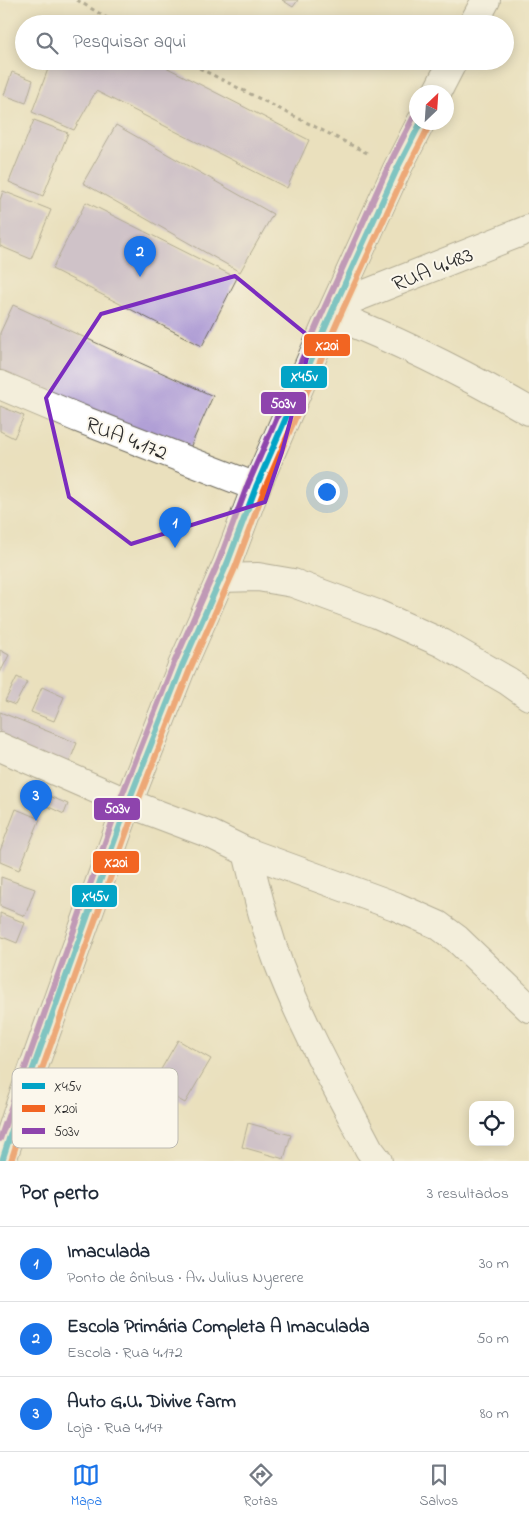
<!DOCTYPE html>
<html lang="pt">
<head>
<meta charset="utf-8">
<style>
  :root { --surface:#fff; --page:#f6f6f7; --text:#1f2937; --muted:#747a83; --line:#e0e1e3; --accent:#1a73e8 }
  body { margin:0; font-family:"Indie Flower",sans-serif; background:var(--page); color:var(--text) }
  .controls { position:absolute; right:15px; bottom:15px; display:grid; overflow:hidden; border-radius:10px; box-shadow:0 2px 12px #0003 }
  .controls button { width:45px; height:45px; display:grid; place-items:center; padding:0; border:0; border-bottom:1px solid var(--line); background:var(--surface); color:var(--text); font:25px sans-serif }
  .compass { position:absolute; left:409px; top:85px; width:45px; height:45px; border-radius:50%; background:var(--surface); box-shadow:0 2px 12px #0003; rotate:25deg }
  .you { position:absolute; left:326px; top:491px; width:18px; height:18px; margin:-12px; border:4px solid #fff; border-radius:50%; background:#1a73e8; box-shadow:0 0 0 8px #1a73e833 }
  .badge { display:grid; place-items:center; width:32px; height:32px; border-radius:50%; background:var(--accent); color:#fff; font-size:16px; font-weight:700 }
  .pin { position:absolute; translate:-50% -41px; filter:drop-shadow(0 1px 2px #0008) }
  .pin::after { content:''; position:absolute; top:26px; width:18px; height:15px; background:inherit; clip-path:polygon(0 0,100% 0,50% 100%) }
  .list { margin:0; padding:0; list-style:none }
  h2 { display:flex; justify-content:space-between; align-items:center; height:65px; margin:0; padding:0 20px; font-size:21px }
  h2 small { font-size:16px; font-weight:400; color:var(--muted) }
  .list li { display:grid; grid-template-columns:32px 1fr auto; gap:15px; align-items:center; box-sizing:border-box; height:75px; padding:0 20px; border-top:1px solid var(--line) }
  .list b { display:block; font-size:19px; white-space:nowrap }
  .list p { margin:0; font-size:16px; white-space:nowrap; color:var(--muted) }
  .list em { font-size:16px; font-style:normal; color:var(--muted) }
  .icon { flex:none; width:28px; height:28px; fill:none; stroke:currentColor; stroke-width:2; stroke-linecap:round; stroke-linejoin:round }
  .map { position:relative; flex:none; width:529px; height:1161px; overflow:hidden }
  .search { position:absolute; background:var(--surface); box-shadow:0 2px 12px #0003; left:15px; right:15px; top:15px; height:55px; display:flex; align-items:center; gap:12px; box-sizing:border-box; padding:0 18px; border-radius:28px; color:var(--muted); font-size:19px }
  .sheet { height:290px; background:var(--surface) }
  nav { display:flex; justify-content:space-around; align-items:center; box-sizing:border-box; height:70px; border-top:1px solid var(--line); background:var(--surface); font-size:14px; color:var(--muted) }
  nav a { display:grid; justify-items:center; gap:2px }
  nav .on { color:var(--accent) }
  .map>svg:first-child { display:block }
</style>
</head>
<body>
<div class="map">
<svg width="529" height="1161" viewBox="0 0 529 1161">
  <rect width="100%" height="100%" fill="#fbf7ec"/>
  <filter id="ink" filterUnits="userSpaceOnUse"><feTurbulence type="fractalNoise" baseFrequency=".02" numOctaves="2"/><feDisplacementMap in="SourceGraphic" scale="10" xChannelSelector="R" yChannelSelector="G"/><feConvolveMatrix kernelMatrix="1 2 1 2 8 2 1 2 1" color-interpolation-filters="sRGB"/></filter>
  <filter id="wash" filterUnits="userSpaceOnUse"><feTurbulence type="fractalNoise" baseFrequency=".0096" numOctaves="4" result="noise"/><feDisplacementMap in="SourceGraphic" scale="20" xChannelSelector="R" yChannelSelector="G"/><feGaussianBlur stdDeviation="1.12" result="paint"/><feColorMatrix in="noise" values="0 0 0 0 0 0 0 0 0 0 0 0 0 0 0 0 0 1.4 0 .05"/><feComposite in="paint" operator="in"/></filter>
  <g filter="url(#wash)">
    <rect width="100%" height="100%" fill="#eae0bd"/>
    <g id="blocks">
      <!-- building -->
      <g fill="#af9dd5">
        <polygon points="282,0 298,0 293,7"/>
        <polygon points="67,17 79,24 64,24"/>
        <polygon points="51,61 154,61 309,140 287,188 96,91 74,130 32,112"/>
        <polygon points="12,72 33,80 26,103 4,95"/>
        <polygon points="34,120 68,133 43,196 9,182"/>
        <polygon points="116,125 273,214 240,272 83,183"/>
        <polygon points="3,191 51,210 31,259 0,246 0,200"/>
        <polygon points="86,202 237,278 202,346 52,269"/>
        <polygon points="13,305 213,396 185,459 0,375 0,333"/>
        <polygon points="0,406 24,416 14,438 0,431"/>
        <polygon points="0,650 9,655 0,673"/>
        <polygon points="17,677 27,682 15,705 5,701"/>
        <polygon points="42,687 64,697 54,721 31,712"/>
        <polygon points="0,712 77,743 65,773 0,746"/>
        <polygon points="42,793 68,804 64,814 38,802"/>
        <polygon points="16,809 40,819 19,870 0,862 0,851"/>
        <polygon points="1,877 35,889 25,916 0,906"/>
        <polygon points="0,913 25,923 17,943 0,936"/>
        <polygon points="178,1040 211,1059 185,1103 152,1085"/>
        <polygon points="248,1123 291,1135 284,1159 242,1147"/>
      </g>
    </g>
  </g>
  <g filter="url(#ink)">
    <use href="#blocks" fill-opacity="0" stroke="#6e6a5e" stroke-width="1"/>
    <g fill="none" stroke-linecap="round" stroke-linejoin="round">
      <!-- street casing -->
      <g stroke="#6e6a5e" stroke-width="30">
        <g id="street">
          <polyline points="335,306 529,229"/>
          <path d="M331 314C399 341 465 374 529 411"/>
          <polyline points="0,385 78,418 256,487"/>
          <polyline points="221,578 258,577 293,583 377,614 442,643 508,681 529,696"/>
          <polyline points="0,747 128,803 210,834 247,852 395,906 438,925 457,939 529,1008"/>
          <path d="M247 852C256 889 265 927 278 962 303 1027 337 1088 369 1149L378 1161"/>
        </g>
      </g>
      <!-- secondary casing -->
      <g stroke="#6e6a5e" stroke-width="30">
        <g id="secondary">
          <polyline points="473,24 486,0"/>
          <polyline points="437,92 453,61"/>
          <polyline points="2,1161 19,1108 128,803 182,666 227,564 256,487 331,314 397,169 421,122"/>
        </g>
      </g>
      <!-- path -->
      <g stroke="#6e6a5e" stroke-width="3" stroke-dasharray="4 4" stroke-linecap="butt">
        <polyline points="77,0 117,24"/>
        <polyline points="185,61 367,153"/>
      </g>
      <!-- street -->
      <use href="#street" stroke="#fff" stroke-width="28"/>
      <!-- secondary -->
      <use href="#secondary" stroke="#fff" stroke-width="28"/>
      <!-- bus-1 casing -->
      <g stroke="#fbf7ec" stroke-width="10">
        <polyline id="bus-1" points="2,1161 19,1108 128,803 182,666 227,564 256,487 331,314 397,169 421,122"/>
      </g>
      <!-- bus-2 casing -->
      <g stroke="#fbf7ec" stroke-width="10">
        <polyline id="bus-2" points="11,1161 27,1111 136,806 190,669 235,568 264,490 339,318 405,173 429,126"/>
      </g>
      <!-- bus-3 casing -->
      <g stroke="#fbf7ec" stroke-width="10">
        <polyline id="bus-3" points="0,1139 120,800 174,663 219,561 248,484 323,311 389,165 413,118"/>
      </g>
      <!-- bus-1 -->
      <use href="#bus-1" stroke="#02a3c6" stroke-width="6"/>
      <!-- bus-2 -->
      <use href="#bus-2" stroke="#f26522" stroke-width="6"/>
      <!-- bus-3 -->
      <use href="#bus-3" stroke="#8e44ad" stroke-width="6"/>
    </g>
  </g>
  <!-- marked area -->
  <path d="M0 0H529V1161H0ZM235 276 312 339 282 452 265 502 131 544 69 497 46 398 101 314Z" fill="#eae0bd" fill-opacity=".55" fill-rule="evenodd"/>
  <path fill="none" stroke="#7b2cbf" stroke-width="4" stroke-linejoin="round" d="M235 276 312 339 282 452 265 502 131 544 69 497 46 398 101 314Z"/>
  <g text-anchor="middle" stroke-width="4" stroke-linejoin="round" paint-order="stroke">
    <!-- street labels -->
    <g font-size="22" fill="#2b2b2b" stroke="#fbf7ec">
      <text transform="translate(432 268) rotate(-22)" y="8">RUA 4.483</text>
      <text transform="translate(127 437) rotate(21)" y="8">RUA 4.172</text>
    </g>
  </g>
  <!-- legend -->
  <rect x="12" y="1068" width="166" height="80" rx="8" fill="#fbf7ec" stroke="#bdbab2" stroke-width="1"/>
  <rect x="22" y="1083" width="23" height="6" fill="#02a3c6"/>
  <rect x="22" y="1105" width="23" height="7" fill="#f26522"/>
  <rect x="22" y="1128" width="23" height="6" fill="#8e44ad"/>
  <g font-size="14" fill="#2b2b2b">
    <text x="54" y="1091">X45v</text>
    <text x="54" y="1113">X20i</text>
    <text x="54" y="1136">503v</text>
  </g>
  <g stroke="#fbf7ec" stroke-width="2">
    <rect x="303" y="333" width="48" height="24" rx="5" fill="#f26522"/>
    <rect x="280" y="365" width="48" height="24" rx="5" fill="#02a3c6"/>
    <rect x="260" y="391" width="47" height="24" rx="5" fill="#8e44ad"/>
    <rect x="93" y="797" width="48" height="24" rx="5" fill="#8e44ad"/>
    <rect x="92" y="850" width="48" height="24" rx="5" fill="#f26522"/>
    <rect x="71" y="884" width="47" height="24" rx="5" fill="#02a3c6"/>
  </g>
  <g font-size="14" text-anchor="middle" font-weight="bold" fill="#fff">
    <text x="327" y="350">X20i</text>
    <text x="304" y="381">X45v</text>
    <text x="283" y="408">503v</text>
    <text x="117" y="813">503v</text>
    <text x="116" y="867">X20i</text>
    <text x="95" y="901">X45v</text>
  </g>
</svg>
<div class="controls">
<button><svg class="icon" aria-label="locate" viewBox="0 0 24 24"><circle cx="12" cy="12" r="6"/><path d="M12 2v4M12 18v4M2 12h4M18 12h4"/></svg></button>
</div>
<svg class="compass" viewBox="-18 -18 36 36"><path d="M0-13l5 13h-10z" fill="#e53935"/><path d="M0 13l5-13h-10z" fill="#747a83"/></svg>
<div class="you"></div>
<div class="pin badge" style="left:175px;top:548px">1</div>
<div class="pin badge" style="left:140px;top:277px">2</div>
<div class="pin badge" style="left:36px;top:821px">3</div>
<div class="search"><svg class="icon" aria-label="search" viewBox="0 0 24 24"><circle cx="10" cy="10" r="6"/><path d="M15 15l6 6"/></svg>Pesquisar aqui</div>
</div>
<section class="sheet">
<h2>Por perto<small>3 resultados</small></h2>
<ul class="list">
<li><span class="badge">1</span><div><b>Imaculada</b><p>Ponto de ônibus · Av. Julius Nyerere</p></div><em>30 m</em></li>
<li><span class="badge">2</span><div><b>Escola Primária Completa A Imaculada</b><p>Escola · Rua 4.172</p></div><em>50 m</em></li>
<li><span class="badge">3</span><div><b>Auto G.U. Divive farm</b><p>Loja · Rua 4.147</p></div><em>80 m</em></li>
</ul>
</section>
<nav>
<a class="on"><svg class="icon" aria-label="map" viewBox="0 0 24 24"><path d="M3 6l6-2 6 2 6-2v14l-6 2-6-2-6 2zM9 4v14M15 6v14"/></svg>Mapa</a>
<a><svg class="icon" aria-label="directions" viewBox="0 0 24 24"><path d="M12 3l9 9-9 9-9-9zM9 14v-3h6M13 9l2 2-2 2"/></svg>Rotas</a>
<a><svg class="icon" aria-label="saved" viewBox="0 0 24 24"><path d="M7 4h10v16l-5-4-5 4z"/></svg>Salvos</a>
</nav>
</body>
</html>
